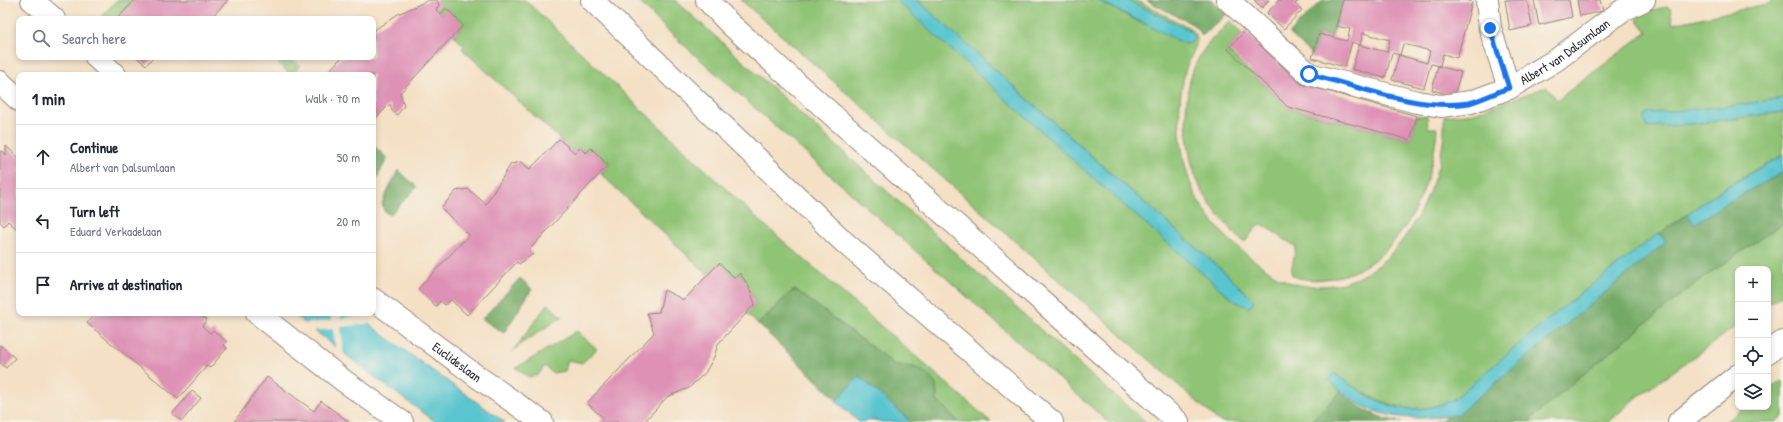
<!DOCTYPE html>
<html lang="en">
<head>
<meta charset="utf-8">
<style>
  :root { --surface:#fff; --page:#f6f6f7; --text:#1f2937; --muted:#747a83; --line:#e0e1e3 }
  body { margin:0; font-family:"Patrick Hand",sans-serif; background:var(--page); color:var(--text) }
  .controls { position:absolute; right:12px; bottom:12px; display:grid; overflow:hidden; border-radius:8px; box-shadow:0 2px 6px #0003 }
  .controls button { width:36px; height:36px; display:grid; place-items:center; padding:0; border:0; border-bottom:1px solid var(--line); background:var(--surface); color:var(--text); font:20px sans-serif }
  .stop { position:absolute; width:12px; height:12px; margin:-9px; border:3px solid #1a73e8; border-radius:50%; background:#fff }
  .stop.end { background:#1a73e8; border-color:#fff; box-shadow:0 1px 4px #0008 }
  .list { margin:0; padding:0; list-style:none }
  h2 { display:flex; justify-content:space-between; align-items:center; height:52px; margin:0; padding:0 16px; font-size:17px }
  h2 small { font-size:13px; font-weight:400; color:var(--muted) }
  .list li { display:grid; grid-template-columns:26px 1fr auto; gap:12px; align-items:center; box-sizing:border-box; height:64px; padding:0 16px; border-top:1px solid var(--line) }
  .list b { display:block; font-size:15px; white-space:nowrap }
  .list p { margin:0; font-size:13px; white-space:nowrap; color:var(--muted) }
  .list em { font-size:13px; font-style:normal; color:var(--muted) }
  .icon { flex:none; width:22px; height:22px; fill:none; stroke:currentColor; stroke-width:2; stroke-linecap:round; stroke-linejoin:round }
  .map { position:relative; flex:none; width:1783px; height:422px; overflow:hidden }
  .search { position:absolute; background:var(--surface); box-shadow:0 2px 6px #0003; left:16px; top:16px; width:360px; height:44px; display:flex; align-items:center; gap:10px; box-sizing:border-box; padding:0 14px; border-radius:8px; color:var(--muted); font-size:15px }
  .panel { position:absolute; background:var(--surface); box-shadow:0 2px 6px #0003; left:16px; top:72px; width:360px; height:244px; border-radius:8px }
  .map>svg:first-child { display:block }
</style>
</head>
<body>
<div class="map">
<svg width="1783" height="422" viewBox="0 0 1783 422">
  <rect width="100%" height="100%" fill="#f7f3e8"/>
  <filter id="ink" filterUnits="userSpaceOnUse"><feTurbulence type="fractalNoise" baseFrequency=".025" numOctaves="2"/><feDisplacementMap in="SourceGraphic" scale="8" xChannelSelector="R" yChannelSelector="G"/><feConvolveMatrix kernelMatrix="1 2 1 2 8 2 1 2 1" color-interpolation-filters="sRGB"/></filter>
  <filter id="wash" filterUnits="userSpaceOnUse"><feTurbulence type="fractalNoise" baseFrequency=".012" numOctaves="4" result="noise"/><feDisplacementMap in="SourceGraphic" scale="16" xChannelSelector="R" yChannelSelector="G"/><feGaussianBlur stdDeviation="0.9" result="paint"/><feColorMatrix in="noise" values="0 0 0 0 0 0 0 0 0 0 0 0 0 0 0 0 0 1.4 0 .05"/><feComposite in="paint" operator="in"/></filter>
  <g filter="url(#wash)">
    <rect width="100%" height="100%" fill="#f4e0c5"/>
    <!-- green -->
    <g fill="#8fc375" stroke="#5d7750">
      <polygon points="117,0 134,0 116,19 99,19"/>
      <polygon points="437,0 525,0 759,220 991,422 959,422 937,401 937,392 894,364 796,290 791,292 758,324 747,314 755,305 755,300 740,273 735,278 718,263 708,275 601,174 609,165 591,148 586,153 580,147 575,153 462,49 464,46 454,35 464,25 446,8 441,14 437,10 440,6"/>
      <polygon points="637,0 675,0 1102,385 1146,422 1108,422 667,30"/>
      <path d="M741 0H897L1231 278 1115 177 917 0H1097L1141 23 1191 31 1127 0H1136L1190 28C1203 37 1195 47 1190 59 1186 66 1184 75 1183 82 1175 116 1181 170 1198 200 1212 225 1235 247 1258 263 1268 270 1278 278 1289 282 1298 286 1309 286 1319 286 1367 286 1400 251 1420 212 1435 183 1446 148 1444 116L1474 113 1546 87H1547L1557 100 1647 32 1637 19 1643 12 1667 7 1670 8 1673 24 1771 3V0H1783V98L1731 106 1697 109 1647 127 1692 124 1783 112V155C1762 167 1740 177 1720 191 1628 253 1543 324 1458 396 1423 422 1382 405 1349 384L1310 422H1220Z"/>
      <path d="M1230 21 1242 34 1227 50 1288 108 1410 140 1417 116H1427L1428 128H1437C1433 186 1403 259 1341 276 1326 280 1308 282 1293 276L1291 272 1296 247 1262 224 1257 226 1246 241H1242C1226 225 1212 209 1201 189 1184 156 1180 94 1197 61 1205 45 1217 34 1230 21Z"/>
      <polygon points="272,57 291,57 300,66 291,75"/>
      <polygon points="1783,223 1783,294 1768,304 1768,269 1738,269 1738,325 1632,401 1609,422 1528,422 1576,380 1697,282"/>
      <polygon points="548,304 562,317 522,343 512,352"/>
      <polygon points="577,331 597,349 582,363 568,360 565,371 552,373 545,366 538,375 529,377 516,368"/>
      <polygon points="1783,380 1783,417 1776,422 1725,422 1746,407 1768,407 1768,390"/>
    </g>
    <!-- forest -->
    <g fill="#73a966" stroke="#4f6a48">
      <polygon points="1146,0 1212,0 1227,14 1202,36 1194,25"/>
      <polygon points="1323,0 1343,0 1332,37 1319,34 1313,56 1289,33"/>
      <polygon points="373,145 387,158 373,187"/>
      <polygon points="398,170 417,187 390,215 384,211 382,203"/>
      <polygon points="1783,172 1783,223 1697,282 1576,380 1528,422 1435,422 1442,420 1666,242 1660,233 1687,214 1695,223 1732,200"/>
      <polygon points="520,278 532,289 504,333 482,319"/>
      <polygon points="796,290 894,364 914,367 928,374 936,385 937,401 959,422 911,422 859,376 837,400 758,324 791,292"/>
      <path d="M1340 392C1359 408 1378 419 1402 422H1310Z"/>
    </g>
    <!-- water -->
    <g fill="#58c5cf" stroke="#42787d">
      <polygon points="896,0 917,0 1115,177 1231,278 1254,301 1249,308 1233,300 1094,179"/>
      <polygon points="1097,0 1127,0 1191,31 1194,37 1191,43 1185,44"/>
      <polygon points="1783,98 1783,112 1692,124 1647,127 1644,118 1648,113 1731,106"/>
      <polygon points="1783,155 1783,172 1732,200 1694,224 1687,214 1721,190"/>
      <path d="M1659 233 1666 242 1457 415C1405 422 1366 419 1329 380L1334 373C1373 402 1407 422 1454 399L1557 312Z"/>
      <polygon points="292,313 354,313 419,361 505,422 436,422 381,382"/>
      <polygon points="859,376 911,422 882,422 875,420 859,422 836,401"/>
    </g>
    <!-- pier -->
    <polygon fill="#f4e0c5" points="331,313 340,313 341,319 361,315 371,323 341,327 344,357 336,350 333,329 311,331 303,324 332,320"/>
    <g id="blocks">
      <!-- building -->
      <g fill="#de91b5">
        <polygon points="135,0 228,0 210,19 117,19"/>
        <polygon points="429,0 437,0 439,5 436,10 441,14 446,8 463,25 400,93 404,106 397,115 392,111 390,104 373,121 373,75 325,75 342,57 373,57 373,31 398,14"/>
        <polygon points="1254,0 1269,0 1262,8"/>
        <polygon points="1279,0 1300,0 1295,4 1302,10 1284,29 1267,13"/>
        <polygon points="1343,0 1466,0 1472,2 1457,58 1443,54 1440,66 1431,64 1424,88 1392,80 1399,55 1427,63 1430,51 1416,47 1403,44 1400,55 1392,53 1385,78 1352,69 1359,45 1387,52 1390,40 1363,33 1360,45 1352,42 1345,67 1312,58 1319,34 1347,41 1350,29 1336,26"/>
        <polygon points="1505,0 1527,0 1532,26 1510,31"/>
        <polygon points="1534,0 1569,0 1572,17 1539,25"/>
        <polygon points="1577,0 1600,0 1603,11 1580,16"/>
        <polygon points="1245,31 1301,84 1417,116 1410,140 1288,107 1228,49"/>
        <polygon points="136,57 154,57 146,65"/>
        <polygon points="1438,66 1461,72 1454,96 1432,90"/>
        <polygon points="559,139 575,153 580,148 586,153 591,148 608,165 529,250 533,254 519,264 517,262 467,315 451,300 445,305 440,301 436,306 418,289 469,235 441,208 456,191 468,189 486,204 511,164 521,162 530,169"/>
        <polygon points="6,146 19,158 19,231 8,221 4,226 0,222 0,151 4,152 6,155"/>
        <polygon points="719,263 735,278 740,273 749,287 755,304 718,344 714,357 705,373 689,388 667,397 644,422 599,422 603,418 587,403 654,333 647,313 659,312 664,290 684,300"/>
        <polygon points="96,313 198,313 207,320 202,326 210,333 213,330 227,342 224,345 227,348 210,368 207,366 178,399 87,323"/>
        <polygon points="0,345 15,358 6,368 0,363"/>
        <polygon points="267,377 314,411 321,401 349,422 234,422"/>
        <polygon points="192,391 201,398 182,421 172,414"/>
      </g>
    </g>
  </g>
  <g filter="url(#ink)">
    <use href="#blocks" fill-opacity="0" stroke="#908678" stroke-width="1"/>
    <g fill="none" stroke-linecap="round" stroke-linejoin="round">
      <!-- minor casing -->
      <g stroke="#908678" stroke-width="24">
        <g id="minor">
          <polyline points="32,0 54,19"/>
          <path id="s1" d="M1228 0 1309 74 1417 102 1441 106 1471 102 1509 88 1556 60 1623 10 1644 0"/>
          <polyline points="1487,0 1490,28 1509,88"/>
          <polyline points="96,57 115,75"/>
          <polyline points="0,82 19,100"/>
          <path id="s2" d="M373 299 475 375 542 422"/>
          <polyline points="257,313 344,381 402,422"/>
        </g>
      </g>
      <!-- major casing -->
      <g stroke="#908678" stroke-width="24">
        <g id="major">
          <polyline points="1768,352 1783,342"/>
          <polyline points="1679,422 1738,375"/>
        </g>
      </g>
      <!-- highway casing -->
      <g stroke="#908678" stroke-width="24">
        <g id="highway">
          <polyline points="592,0 844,242 1052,422"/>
          <polyline points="707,0 730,24 1178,422"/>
        </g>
      </g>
      <!-- minor -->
      <use href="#minor" stroke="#fff" stroke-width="22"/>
      <!-- major -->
      <use href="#major" stroke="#fff" stroke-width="22"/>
      <!-- highway -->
      <use href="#highway" stroke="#fff" stroke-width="22"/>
    </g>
  </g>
  <g fill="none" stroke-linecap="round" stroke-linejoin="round" filter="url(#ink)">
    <!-- route -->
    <path stroke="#1a73e8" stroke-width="5" d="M1309 74C1357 86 1420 111 1469 103 1482 100 1496 92 1509 88L1490 28"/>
  </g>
  <g text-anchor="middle" stroke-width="3" stroke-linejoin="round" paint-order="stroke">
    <!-- street labels -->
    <g font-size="13" fill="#2b2b2b" stroke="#f7f3e8">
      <text dy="5" stroke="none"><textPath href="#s1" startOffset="383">Albert van Dalsumlaan</textPath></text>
      <text dy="5" stroke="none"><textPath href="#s2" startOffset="105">Euclideslaan</textPath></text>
    </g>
  </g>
</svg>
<div class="controls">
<button>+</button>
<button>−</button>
<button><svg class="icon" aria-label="locate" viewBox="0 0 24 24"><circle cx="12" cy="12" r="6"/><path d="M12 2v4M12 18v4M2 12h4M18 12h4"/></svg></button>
<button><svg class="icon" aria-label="layers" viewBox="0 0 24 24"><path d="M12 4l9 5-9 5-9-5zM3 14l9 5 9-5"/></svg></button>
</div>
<div class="stop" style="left:1309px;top:74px"></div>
<div class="stop end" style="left:1490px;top:28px"></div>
<div class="search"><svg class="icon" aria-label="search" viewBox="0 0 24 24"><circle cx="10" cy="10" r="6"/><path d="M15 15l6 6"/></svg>Search here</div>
<section class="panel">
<h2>1 min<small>Walk · 70 m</small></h2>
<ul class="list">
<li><svg class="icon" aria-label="ahead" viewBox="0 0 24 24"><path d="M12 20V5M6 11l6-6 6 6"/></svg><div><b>Continue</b><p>Albert van Dalsumlaan</p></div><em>50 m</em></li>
<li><svg class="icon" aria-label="left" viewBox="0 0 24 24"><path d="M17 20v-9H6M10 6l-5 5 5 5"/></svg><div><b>Turn left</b><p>Eduard Verkadelaan</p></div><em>20 m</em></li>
<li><svg class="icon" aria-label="arrive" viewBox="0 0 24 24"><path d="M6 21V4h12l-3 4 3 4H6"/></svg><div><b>Arrive at destination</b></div></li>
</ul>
</section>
</div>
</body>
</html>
